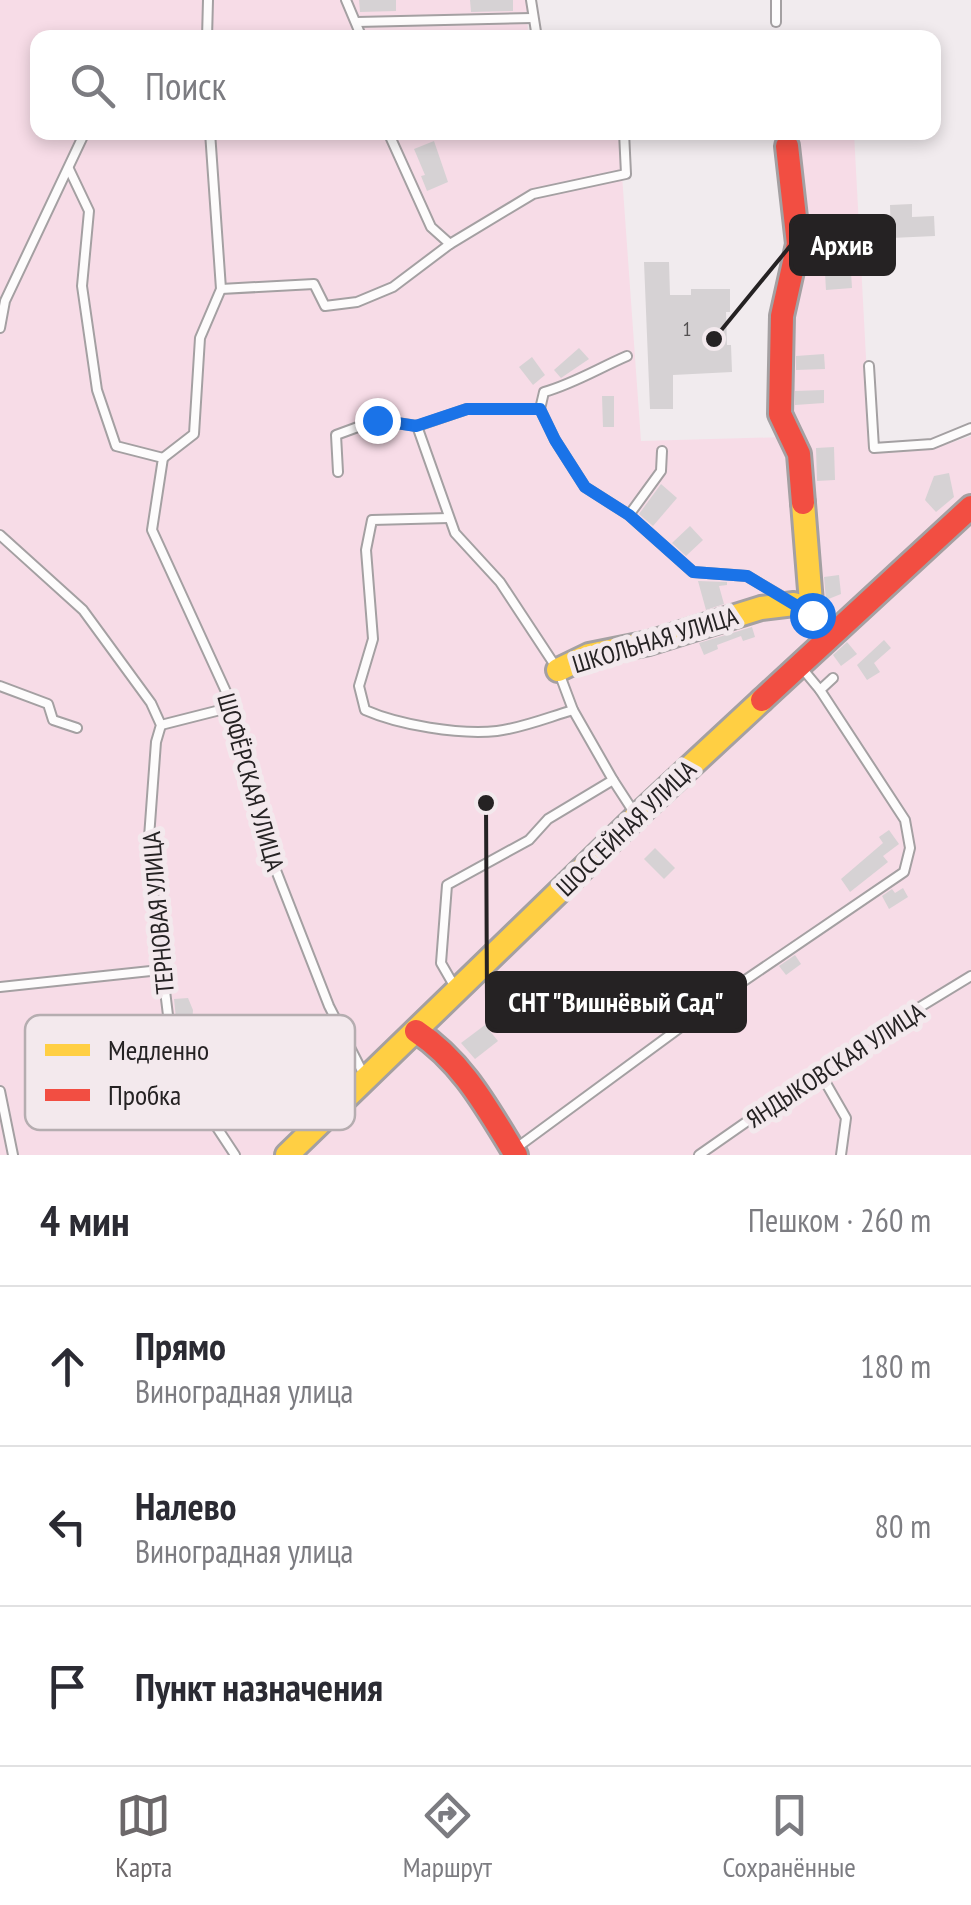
<!DOCTYPE html>
<html lang="ru">
<head>
<meta charset="utf-8">
<style>
  :root { --surface:#fff; --page:#f2f2f3; --text:#2b2b33; --muted:#7c7c81; --line:#e1e1e2; --accent:#6c686a }
  body { margin:0; font-family:"PT Sans Narrow",sans-serif; background:var(--page); color:var(--text) }
  .stop { position:absolute; width:30px; height:30px; margin:-22px; border:8px solid #1a73e8; border-radius:50%; background:#fff }
  .stop.end { background:#1a73e8; border-color:#fff; box-shadow:0 2px 10px #0008 }
  .list { margin:0; padding:0; list-style:none }
  h2 { display:flex; justify-content:space-between; align-items:center; height:130px; margin:0; padding:0 40px; font-size:42px }
  h2 small { font-size:32px; font-weight:400; color:var(--muted) }
  .list li { display:grid; grid-template-columns:65px 1fr auto; gap:30px; align-items:center; box-sizing:border-box; height:160px; padding:0 40px; border-top:2px solid var(--line) }
  .list b { display:block; font-size:38px; white-space:nowrap }
  .list p { margin:0; font-size:32px; white-space:nowrap; color:var(--muted) }
  .list em { font-size:32px; font-style:normal; color:var(--muted) }
  .icon { flex:none; width:55px; height:55px; fill:none; stroke:currentColor; stroke-width:2; stroke-linecap:round; stroke-linejoin:round }
  .map { position:relative; flex:none; width:971px; height:1155px; overflow:hidden }
  .search { position:absolute; background:var(--surface); box-shadow:0 5px 15px #0003; left:30px; right:30px; top:30px; height:110px; display:flex; align-items:center; gap:25px; box-sizing:border-box; padding:0 35px; border-radius:20px; color:var(--muted); font-size:38px }
  .sheet { height:610px; background:var(--surface) }
  nav { display:flex; justify-content:space-around; align-items:center; box-sizing:border-box; height:140px; border-top:2px solid var(--line); background:var(--surface); font-size:28px; color:var(--muted) }
  nav a { display:grid; justify-items:center; gap:5px }
  nav .on { color:var(--accent) }
  .map>svg:first-child { display:block }
</style>
</head>
<body>
<div class="map">
<svg width="971" height="1155" viewBox="0 0 971 1155">
  <rect width="100%" height="100%" fill="#f1ebee"/>
  <!-- green -->
  <polygon fill="#f7dce7" points="0,0 527,0 528,37 38,38 38,132 619,133 641,441 786,437 791,133 854,133 871,451 935,448 971,436 971,1155 0,1155"/>
  <!-- building -->
  <g fill="#d6d2d4">
    <polygon points="359,0 396,0 396,11 360,12"/>
    <polygon points="470,0 513,0 513,11 471,12"/>
    <polygon points="434,141 448,182 427,191 421,176 425,175 414,149"/>
    <polygon points="912,204 912,217 934,216 935,236 891,238 890,205"/>
    <polygon points="644,262 669,262 670,295 691,295 691,289 730,289 730,312 726,312 727,345 731,345 732,372 673,375 673,409 650,409"/>
    <polygon points="851,272 852,288 826,290 825,273"/>
    <polygon points="579,348 589,359 561,378 554,370"/>
    <polygon points="824,354 825,369 796,370 796,356"/>
    <polygon points="532,357 545,375 533,385 519,367"/>
    <polygon points="824,390 824,403 795,405 795,391"/>
    <polygon points="602,396 614,396 614,427 603,427"/>
    <polygon points="834,447 835,480 817,481 816,448"/>
    <polygon points="949,473 954,497 936,512 925,500 934,476"/>
    <polygon points="661,484 677,498 653,526 639,514"/>
    <polygon points="690,526 703,540 686,556 672,543"/>
    <polygon points="839,575 841,594 826,600 824,577"/>
    <polygon points="698,581 727,582 727,585 719,586 724,604 706,610"/>
    <polygon points="752,627 755,637 743,641 741,636 717,645 718,649 704,655 699,643"/>
    <polygon points="884,640 891,648 874,663 880,672 867,680 857,665"/>
    <polygon points="847,642 857,654 841,666 833,655"/>
    <polygon points="889,830 899,844 883,856 888,862 850,892 841,879 883,843 879,837"/>
    <polygon points="655,848 675,868 664,879 644,859"/>
    <polygon points="903,888 908,897 889,909 882,896 892,889 895,893"/>
    <polygon points="795,955 801,964 786,975 779,966"/>
    <polygon points="188,998 193,1010 192,1027 177,1028 174,999"/>
    <polygon points="485,1025 498,1041 475,1059 461,1043"/>
  </g>
  <g fill="none" stroke-linecap="round" stroke-linejoin="round">
    <!-- lane casing -->
    <g stroke="#a4a0a2" stroke-width="12">
      <g id="lane">
        <polyline points="346,0 362,38"/>
        <polyline points="531,0 537,38"/>
        <polyline points="776,0 776,22"/>
        <polyline points="357,22 532,18"/>
        <polyline points="207,38 208,0"/>
        <polyline points="388,132 431,227 450,244"/>
        <polyline points="69,169 89,211 82,286 97,390 116,446 163,458 152,530 228,696 268,850 329,1006 364,1075"/>
        <polyline points="221,289 314,284 325,306 357,302 393,287 450,244 533,194 626,174 624,132"/>
        <polyline points="0,328 5,301 85,132"/>
        <polyline points="869,366 874,448 932,444 971,428"/>
        <path d="M540 409 544 392C573 384 599 368 627 356"/>
        <polyline points="417,426 455,533 500,582 558,670 573,710 613,780 548,819 529,840 447,885 441,963 456,989"/>
        <polyline points="163,458 194,434 200,338 221,289 210,132"/>
        <polyline points="338,472 336,435 377,420 417,426 467,409 540,409 555,440 585,487 629,515 693,572 747,576 786,599"/>
        <polyline points="629,515 661,471 662,451"/>
        <path d="M449 518 372 520 366 550 373 639 359 686 365 710C399 725 459 735 497 731 522 728 549 717 573 710"/>
        <polyline points="0,535 83,610 151,703 161,725 156,742 148,851 172,1048 181,1073 235,1155"/>
        <polyline points="0,686 48,704 53,720 77,728"/>
        <polyline points="820,690 833,678"/>
        <polyline points="161,725 232,707"/>
        <polyline points="613,780 635,814"/>
        <polyline points="0,987 160,970"/>
        <polyline points="819,1071 846,1118 841,1155"/>
        <polyline points="0,1091 13,1155"/>
        <polyline points="515,1149 738,985 904,872 910,848 905,820 820,690 801,667"/>
        <polyline points="699,1155 851,1049 971,976"/>
      </g>
    </g>
    <!-- slow casing -->
    <g stroke="#a4a0a2" stroke-width="28">
      <g id="slow">
        <polyline points="558,670 589,655 649,643 761,608 794,604 812,615 803,503"/>
        <polyline points="287,1155 637,816 762,700"/>
      </g>
    </g>
    <!-- jam casing -->
    <g stroke="#a4a0a2" stroke-width="28">
      <g id="jam">
        <polyline points="787,146 798,244 782,316 780,414 799,454 803,503"/>
        <polyline points="762,700 971,507"/>
        <path d="M416 1031C463 1062 487 1108 516 1155"/>
      </g>
    </g>
    <!-- lane -->
    <use href="#lane" stroke="#fdfcfc" stroke-width="8"/>
    <!-- slow -->
    <use href="#slow" stroke="#ffcf43" stroke-width="22"/>
    <!-- jam -->
    <use href="#jam" stroke="#f24e42" stroke-width="22"/>
  </g>
  <g fill="none" stroke-linecap="round" stroke-linejoin="round">
    <!-- route -->
    <polyline stroke="#1a73e8" stroke-width="12" points="377,420 416,426 467,409 540,409 555,440 585,487 629,515 693,572 747,576 812,615"/>
  </g>
  <g text-anchor="middle" stroke-width="10" stroke-linejoin="round" paint-order="stroke">
    <!-- number labels -->
    <g font-size="20" fill="#535051">
      <text x="687" y="336">1</text>
    </g>
    <!-- street labels -->
    <g font-size="25" fill="#252223" stroke="#f3e9ed">
      <text transform="translate(655 640) rotate(-17)" y="9">ШКОЛЬНАЯ УЛИЦА</text>
      <text transform="translate(251 782) rotate(74)" y="9">ШОФЁРСКАЯ УЛИЦА</text>
      <text transform="translate(626 828) rotate(-44)" y="9">ШОССЕЙНАЯ УЛИЦА</text>
      <text transform="translate(158 913) rotate(-95)" y="9">ТЕРНОВАЯ УЛИЦА</text>
      <text transform="translate(835 1065) rotate(-33)" y="9">ЯНДЫКОВСКАЯ УЛИЦА</text>
    </g>
  </g>
  <!-- legend -->
  <rect x="25" y="1015" width="330" height="115" rx="15" fill="#f3e9ed" stroke="#b5adb0" stroke-width="2.5"/>
  <rect x="45" y="1044" width="45" height="12" fill="#ffcf43"/>
  <rect x="45" y="1089" width="45" height="12" fill="#f24e42"/>
  <g font-size="28" fill="#252223">
    <text x="108" y="1060">Медленно</text>
    <text x="108" y="1105">Пробка</text>
  </g>
  <!-- callouts -->
  <path fill="none" stroke="#252223" stroke-width="4" d="M714 339L791 245M486 803L487 1002"/>
  <g fill="#252223" stroke="#f3e9ed" stroke-width="4">
    <circle cx="714" cy="339" r="10"/>
    <circle cx="486" cy="803" r="10"/>
  </g>
  <g fill="#252223" stroke="#252223" stroke-width="4">
    <rect x="791" y="216" width="103" height="58" rx="10"/>
    <rect x="487" y="973" width="258" height="58" rx="10"/>
  </g>
  <g font-size="28" text-anchor="middle" font-weight="bold" fill="#fff">
    <text x="842" y="255">Архив</text>
    <text x="616" y="1012">СНТ "Вишнёвый Сад"</text>
  </g>
</svg>
<div class="stop" style="left:812px;top:615px"></div>
<div class="stop end" style="left:377px;top:420px"></div>
<div class="search"><svg class="icon" aria-label="search" viewBox="0 0 24 24"><circle cx="10" cy="10" r="6"/><path d="M15 15l6 6"/></svg>Поиск</div>
</div>
<section class="sheet">
<h2>4 мин<small>Пешком · 260 m</small></h2>
<ul class="list">
<li><svg class="icon" aria-label="ahead" viewBox="0 0 24 24"><path d="M12 20V5M6 11l6-6 6 6"/></svg><div><b>Прямо</b><p>Виноградная улица</p></div><em>180 m</em></li>
<li><svg class="icon" aria-label="left" viewBox="0 0 24 24"><path d="M17 20v-9H6M10 6l-5 5 5 5"/></svg><div><b>Налево</b><p>Виноградная улица</p></div><em>80 m</em></li>
<li><svg class="icon" aria-label="arrive" viewBox="0 0 24 24"><path d="M6 21V4h12l-3 4 3 4H6"/></svg><div><b>Пункт назначения</b></div></li>
</ul>
</section>
<nav>
<a class="on"><svg class="icon" aria-label="map" viewBox="0 0 24 24"><path d="M3 6l6-2 6 2 6-2v14l-6 2-6-2-6 2zM9 4v14M15 6v14"/></svg>Карта</a>
<a><svg class="icon" aria-label="directions" viewBox="0 0 24 24"><path d="M12 3l9 9-9 9-9-9zM9 14v-3h6M13 9l2 2-2 2"/></svg>Маршрут</a>
<a><svg class="icon" aria-label="saved" viewBox="0 0 24 24"><path d="M7 4h10v16l-5-4-5 4z"/></svg>Сохранённые</a>
</nav>
</body>
</html>
